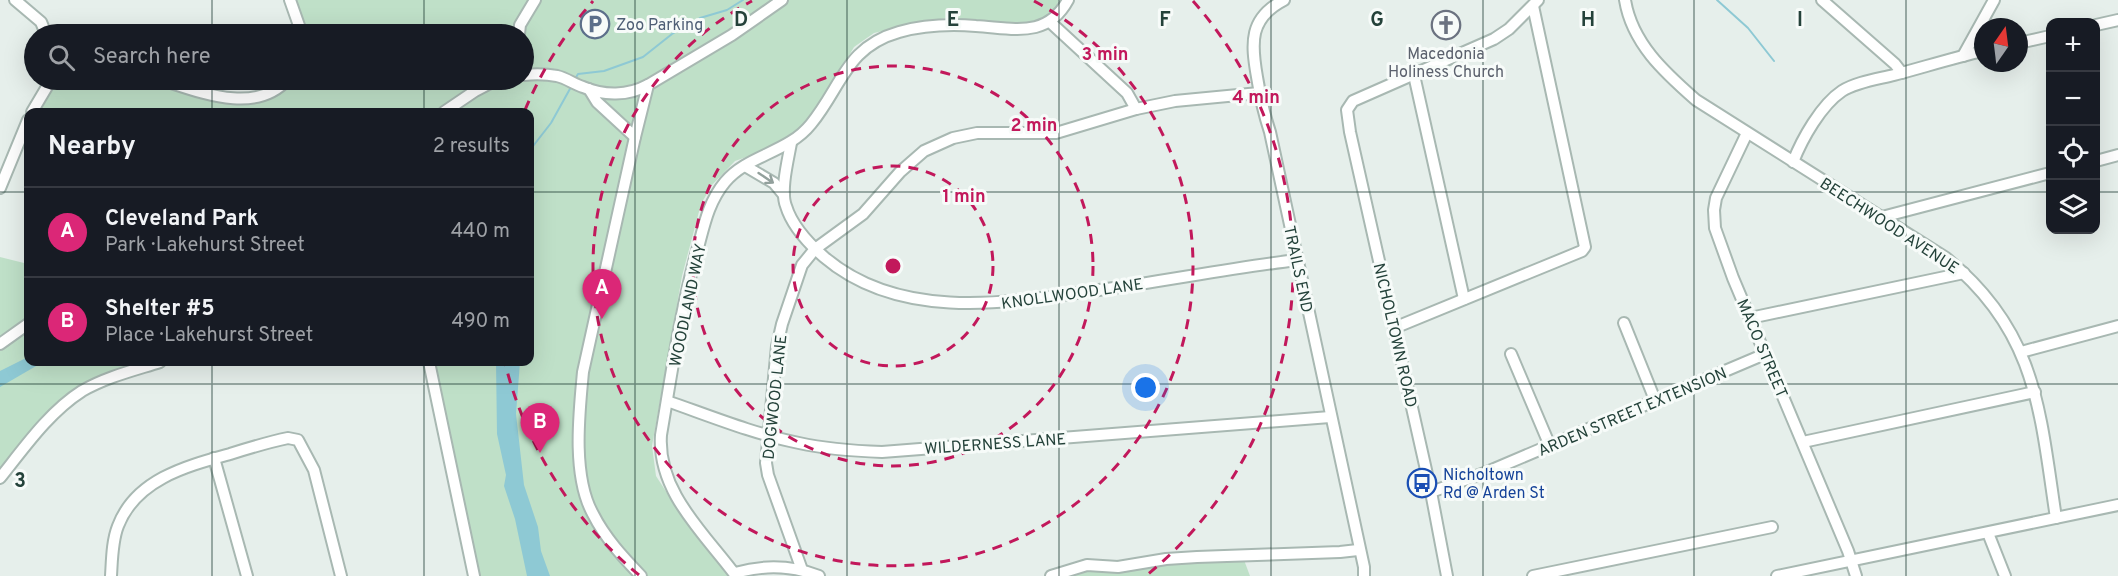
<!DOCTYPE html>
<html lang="en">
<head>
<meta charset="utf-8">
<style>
  :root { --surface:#171b24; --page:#242831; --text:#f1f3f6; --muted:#9ea1a6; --line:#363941; --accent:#db2777 }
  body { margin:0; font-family:Overpass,sans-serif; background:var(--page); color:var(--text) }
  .controls { position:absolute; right:18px; top:18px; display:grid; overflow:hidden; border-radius:12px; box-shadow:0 6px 24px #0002 }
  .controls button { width:54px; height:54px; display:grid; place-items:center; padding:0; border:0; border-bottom:2px solid var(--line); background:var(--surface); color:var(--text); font:30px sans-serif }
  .compass { position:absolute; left:1974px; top:18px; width:54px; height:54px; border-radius:50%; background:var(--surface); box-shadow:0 6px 24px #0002; rotate:14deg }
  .you { position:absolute; left:1146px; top:388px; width:21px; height:21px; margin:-15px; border:4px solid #fff; border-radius:50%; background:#1a73e8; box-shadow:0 0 0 9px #1a73e833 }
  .badge { display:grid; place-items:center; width:39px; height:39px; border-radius:50%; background:var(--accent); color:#fff; font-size:20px; font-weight:700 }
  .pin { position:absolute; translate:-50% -50px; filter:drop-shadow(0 2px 3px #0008) }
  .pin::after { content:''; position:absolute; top:32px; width:21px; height:18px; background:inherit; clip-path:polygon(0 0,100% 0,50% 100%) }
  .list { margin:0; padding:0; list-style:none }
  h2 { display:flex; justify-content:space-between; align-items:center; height:78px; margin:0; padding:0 24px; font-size:26px }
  h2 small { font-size:20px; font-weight:400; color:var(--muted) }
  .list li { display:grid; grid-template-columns:39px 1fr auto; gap:18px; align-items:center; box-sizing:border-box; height:90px; padding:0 24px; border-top:2px solid var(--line) }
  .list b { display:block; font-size:22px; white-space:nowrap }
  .list p { margin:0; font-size:20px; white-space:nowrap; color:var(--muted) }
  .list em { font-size:20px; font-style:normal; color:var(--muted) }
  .icon { flex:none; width:33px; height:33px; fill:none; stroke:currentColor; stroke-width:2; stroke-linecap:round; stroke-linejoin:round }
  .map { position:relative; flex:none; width:2118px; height:576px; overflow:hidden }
  .search { position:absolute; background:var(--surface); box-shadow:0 6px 24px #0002; left:24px; top:24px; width:510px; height:66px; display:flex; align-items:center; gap:15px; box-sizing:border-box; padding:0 21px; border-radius:33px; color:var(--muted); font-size:22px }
  .panel { position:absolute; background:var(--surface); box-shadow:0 6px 24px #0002; left:24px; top:108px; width:510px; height:258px; border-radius:12px }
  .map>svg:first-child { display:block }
</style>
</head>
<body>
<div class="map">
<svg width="2118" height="576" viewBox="0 0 2118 576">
  <rect width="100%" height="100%" fill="#e6efeb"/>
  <!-- green -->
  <g fill="#bfe0c8">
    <polygon points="294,0 1059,0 1055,9 1048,16 1036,21 1009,24 947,18 916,23 874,33 854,47 827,93 796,133 769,149 735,161 712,185 701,204 682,276 652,446 656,476 680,513 729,576 479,576 435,362 530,362 530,112 42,112 37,110 57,80 151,80 201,95 234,102 291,80 524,80 524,34 306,34"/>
    <polygon points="0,257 28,264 28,362 150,362 80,386 37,425 0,471"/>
    <polygon points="1244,560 1250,576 1066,576 1080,570 1110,572 1177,563"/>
  </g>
  <!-- water -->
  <g fill="#8ec9d4">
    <polygon points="28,357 28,362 43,362 0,387 0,371"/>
    <polygon points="496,362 520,362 516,414 524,485 538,527 541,551 550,576 527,576 515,519 504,486 506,475 497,434"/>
  </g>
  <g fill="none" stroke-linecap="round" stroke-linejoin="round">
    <!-- stream -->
    <g stroke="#8ec9d4" stroke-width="2">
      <polyline points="1717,0 1748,28 1774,61"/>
      <polyline points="575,79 578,74 604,71 643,57 672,34 700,18 727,10 743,0"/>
      <polyline points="530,150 551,123 571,87"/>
    </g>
    <!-- minor casing -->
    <g stroke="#a8b8b2" stroke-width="14">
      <g id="minor">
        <polyline points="15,0 41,22 46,34"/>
        <polyline points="290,0 302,34"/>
        <path d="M1284 0C1249 18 1251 43 1257 77 1260 96 1264 114 1270 132L1364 567V576"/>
        <path d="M1625 0C1632 43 1664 72 1696 100L1946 258C2037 331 2040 412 2056 518"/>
        <polyline points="1822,0 1895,64 1902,73"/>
        <polyline points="1050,22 1127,93 1136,109"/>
        <polyline points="2096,25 2118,20"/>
        <polyline points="519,34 520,25 535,0"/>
        <polyline points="2019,43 2050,36"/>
        <polyline points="1963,56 1994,0"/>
        <path d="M524 75C535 74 546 74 557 76 566 78 574 84 583 87 604 96 628 96 648 85"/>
        <polyline points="1414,75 1464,299"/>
        <path d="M162 80C200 92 255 115 287 80"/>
        <polyline points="589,89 597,102 635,137"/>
        <polyline points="32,112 51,80"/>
        <polyline points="444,112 475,91 496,80"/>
        <polyline points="1747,133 1716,198 1714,210 1715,228 1733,278 1848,551 1856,576"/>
        <path d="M791 143C788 160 780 191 786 206 792 226 808 243 824 257 900 322 1008 303 1099 290 1165 281 1231 268 1297 260"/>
        <polyline points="2096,161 2118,155"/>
        <path d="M1793 162C1802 139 1821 105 1842 91 1856 82 1878 79 1894 75 1924 67 1953 58 1983 51"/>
        <polyline points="745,166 774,183 784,195"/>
        <polyline points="0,188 28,120"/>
        <polyline points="1882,217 2050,173"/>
        <polyline points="1750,318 1964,273"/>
        <polyline points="1624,323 1655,400"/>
        <polyline points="1394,328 1582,251 1585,247 1533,6"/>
        <polyline points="0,344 28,324"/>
        <polyline points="2021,352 2118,326"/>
        <polyline points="1511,354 1550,446"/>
        <polyline points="429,362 474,576"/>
        <path d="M667 401C710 416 754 434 799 443 826 449 854 451 882 452L1330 417"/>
        <polyline points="1803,442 2035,392"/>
        <polyline points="214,458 247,576"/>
        <path d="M0 478C24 448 49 412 82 391 106 377 135 370 160 362"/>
        <polyline points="1431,492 1487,472 1765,354"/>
        <polyline points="1988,533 2005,576"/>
        <polyline points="802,570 768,475 766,463 777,346 782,324 802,265 815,249 863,214 900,172 924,151 953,138 977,133 1056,133 1136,109 1175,101 1259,93"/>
        <path d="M735 573C763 565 791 565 819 576"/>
        <path d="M111 576C112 560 112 541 118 526 136 479 187 466 230 454 249 448 269 442 288 438L298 440 314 470 341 576"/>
        <path d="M641 576C623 557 605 538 593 514 572 476 579 414 583 372L635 137 648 85 732 35 782 0"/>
        <path d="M736 576C705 534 657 492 661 435 672 371 681 306 699 244 705 221 710 200 725 182 747 155 788 153 811 124 842 86 846 47 899 32 924 25 950 24 976 26 1013 28 1047 39 1068 0"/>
        <polyline points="1051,576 1087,565 1118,567 1166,559 1197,557 1340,552 1358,550"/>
        <polyline points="1447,576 1431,492 1350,132 1347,110 1353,101 1494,39 1509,29 1538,0"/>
        <polyline points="1533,576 1772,527"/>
        <polyline points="1777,576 2118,505"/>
      </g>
    </g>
    <!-- minor -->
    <use href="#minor" stroke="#fff" stroke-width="10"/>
  </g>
  <!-- one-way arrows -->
  <defs><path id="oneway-shaft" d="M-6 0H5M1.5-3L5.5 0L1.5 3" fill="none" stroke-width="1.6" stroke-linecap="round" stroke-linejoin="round" transform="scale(1.5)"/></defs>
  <use stroke="#92a09c" href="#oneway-shaft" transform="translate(766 178) rotate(34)"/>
  <!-- grid -->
  <path fill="none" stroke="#24423a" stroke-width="1.5" stroke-opacity="0.55" d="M212 0V34M424 0V34M635 0V576M847 0V576M1059 0V576M1271 0V576M1483 0V576M1694 0V576M1906 0V576M212 80V112M424 80V112M0 192H28M530 192H2050M2096 192H2118M212 362V576M424 362V576M0 384H2118"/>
  <!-- distance rings -->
  <g fill="none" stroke="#c2185b" stroke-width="3" stroke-dasharray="10 8">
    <circle cx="893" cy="266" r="100"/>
    <circle cx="893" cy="266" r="200"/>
    <path d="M1034 1A300 300 0 1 1 752 1"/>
    <path d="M639 575A400 400 0 0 1 505 363M525 110A400 400 0 0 1 593 1M1193 1A400 400 0 0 1 1147 575"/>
  </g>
  <!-- icons -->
  <defs>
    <g id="parking-ring" transform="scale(1.5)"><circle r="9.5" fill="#f7fbf9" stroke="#5c6f8a" stroke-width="1.5"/><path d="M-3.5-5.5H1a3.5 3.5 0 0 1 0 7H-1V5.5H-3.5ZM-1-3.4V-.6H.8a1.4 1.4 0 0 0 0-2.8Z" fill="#5c6f8a"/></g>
    <g id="church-ring" transform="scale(1.5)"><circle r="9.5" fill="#f7fbf9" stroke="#6b7280" stroke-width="1.5"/><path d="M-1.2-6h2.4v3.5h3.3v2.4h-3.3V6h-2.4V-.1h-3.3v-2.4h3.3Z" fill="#6b7280"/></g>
    <g id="bus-ring" transform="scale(1.5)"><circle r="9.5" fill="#f7fbf9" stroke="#1a4fb4" stroke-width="1.5"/><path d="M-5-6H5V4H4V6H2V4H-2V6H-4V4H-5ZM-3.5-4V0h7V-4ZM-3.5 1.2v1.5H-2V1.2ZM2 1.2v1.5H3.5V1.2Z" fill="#1a4fb4"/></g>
  </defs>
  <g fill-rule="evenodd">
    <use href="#parking-ring" x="595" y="24"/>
    <use href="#church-ring" x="1446" y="25"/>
    <use href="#bus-ring" x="1422" y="483"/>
  </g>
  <g text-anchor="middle" stroke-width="6" stroke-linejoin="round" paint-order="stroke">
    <!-- service labels -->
    <g font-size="16" fill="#4e5e75" stroke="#f7fbf9" text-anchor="start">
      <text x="616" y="30">Zoo Parking</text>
    </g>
    <!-- worship labels -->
    <g font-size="16" fill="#5b616d" stroke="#f7fbf9">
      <text x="1446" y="59">Macedonia<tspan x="1446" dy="18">Holiness Church</tspan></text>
    </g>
    <!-- street labels -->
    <g font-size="16" fill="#24423a" stroke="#f7fbf9">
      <text transform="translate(1890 225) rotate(33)" y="6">BEECHWOOD AVENUE</text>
      <text transform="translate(1299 269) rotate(78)" y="6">TRAILS END</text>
      <text transform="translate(1072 293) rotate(-8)" y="6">KNOLLWOOD LANE</text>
      <text transform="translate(687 305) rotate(-78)" y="6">WOODLAND WAY</text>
      <text transform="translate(1396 335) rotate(77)" y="6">NICHOLTOWN ROAD</text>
      <text transform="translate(1763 348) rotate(67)" y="6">MACO STREET</text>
      <text transform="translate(774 397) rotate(-84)" y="6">DOGWOOD LANE</text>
      <text transform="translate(1632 411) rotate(-23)" y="6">ARDEN STREET EXTENSION</text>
      <text transform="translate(995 443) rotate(-4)" y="6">WILDERNESS LANE</text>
    </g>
    <!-- transit labels -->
    <g font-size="16" fill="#164399" stroke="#f7fbf9" text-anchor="start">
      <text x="1443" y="480">Nicholtown<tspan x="1443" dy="18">Rd @ Arden St</tspan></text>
    </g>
  </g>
  <g font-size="20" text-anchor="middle" font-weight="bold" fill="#24423a" stroke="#f7fbf9" stroke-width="6" stroke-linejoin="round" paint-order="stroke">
    <text x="741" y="26">D</text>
    <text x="953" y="26">E</text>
    <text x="1165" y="26">F</text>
    <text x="1377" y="26">G</text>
    <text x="1588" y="26">H</text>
    <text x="1800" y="26">I</text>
    <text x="20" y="487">3</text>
  </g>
  <circle cx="893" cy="266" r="9" fill="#c2185b" stroke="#f7fbf9" stroke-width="3"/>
  <g font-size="18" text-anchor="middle" font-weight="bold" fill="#c2185b" stroke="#f7fbf9" stroke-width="6" stroke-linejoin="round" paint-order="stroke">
    <text x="1105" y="60">3 min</text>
    <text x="1256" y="103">4 min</text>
    <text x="1034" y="131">2 min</text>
    <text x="964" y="202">1 min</text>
  </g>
</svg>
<div class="controls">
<button>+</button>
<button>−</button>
<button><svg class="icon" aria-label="locate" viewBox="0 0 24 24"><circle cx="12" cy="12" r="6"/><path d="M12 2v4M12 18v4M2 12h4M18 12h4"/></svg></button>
<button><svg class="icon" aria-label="layers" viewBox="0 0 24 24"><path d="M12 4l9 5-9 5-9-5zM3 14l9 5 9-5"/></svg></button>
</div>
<svg class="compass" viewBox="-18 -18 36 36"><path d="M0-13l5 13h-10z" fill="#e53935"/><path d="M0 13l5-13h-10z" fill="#9ea1a6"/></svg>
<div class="you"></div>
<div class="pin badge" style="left:602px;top:319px">A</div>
<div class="pin badge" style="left:540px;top:453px">B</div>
<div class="search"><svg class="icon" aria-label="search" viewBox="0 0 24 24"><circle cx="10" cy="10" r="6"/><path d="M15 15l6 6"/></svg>Search here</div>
<section class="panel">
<h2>Nearby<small>2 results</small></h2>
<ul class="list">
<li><span class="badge">A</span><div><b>Cleveland Park</b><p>Park · Lakehurst Street</p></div><em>440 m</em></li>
<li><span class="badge">B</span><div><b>Shelter #5</b><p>Place · Lakehurst Street</p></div><em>490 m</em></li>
</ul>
</section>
</div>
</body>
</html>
